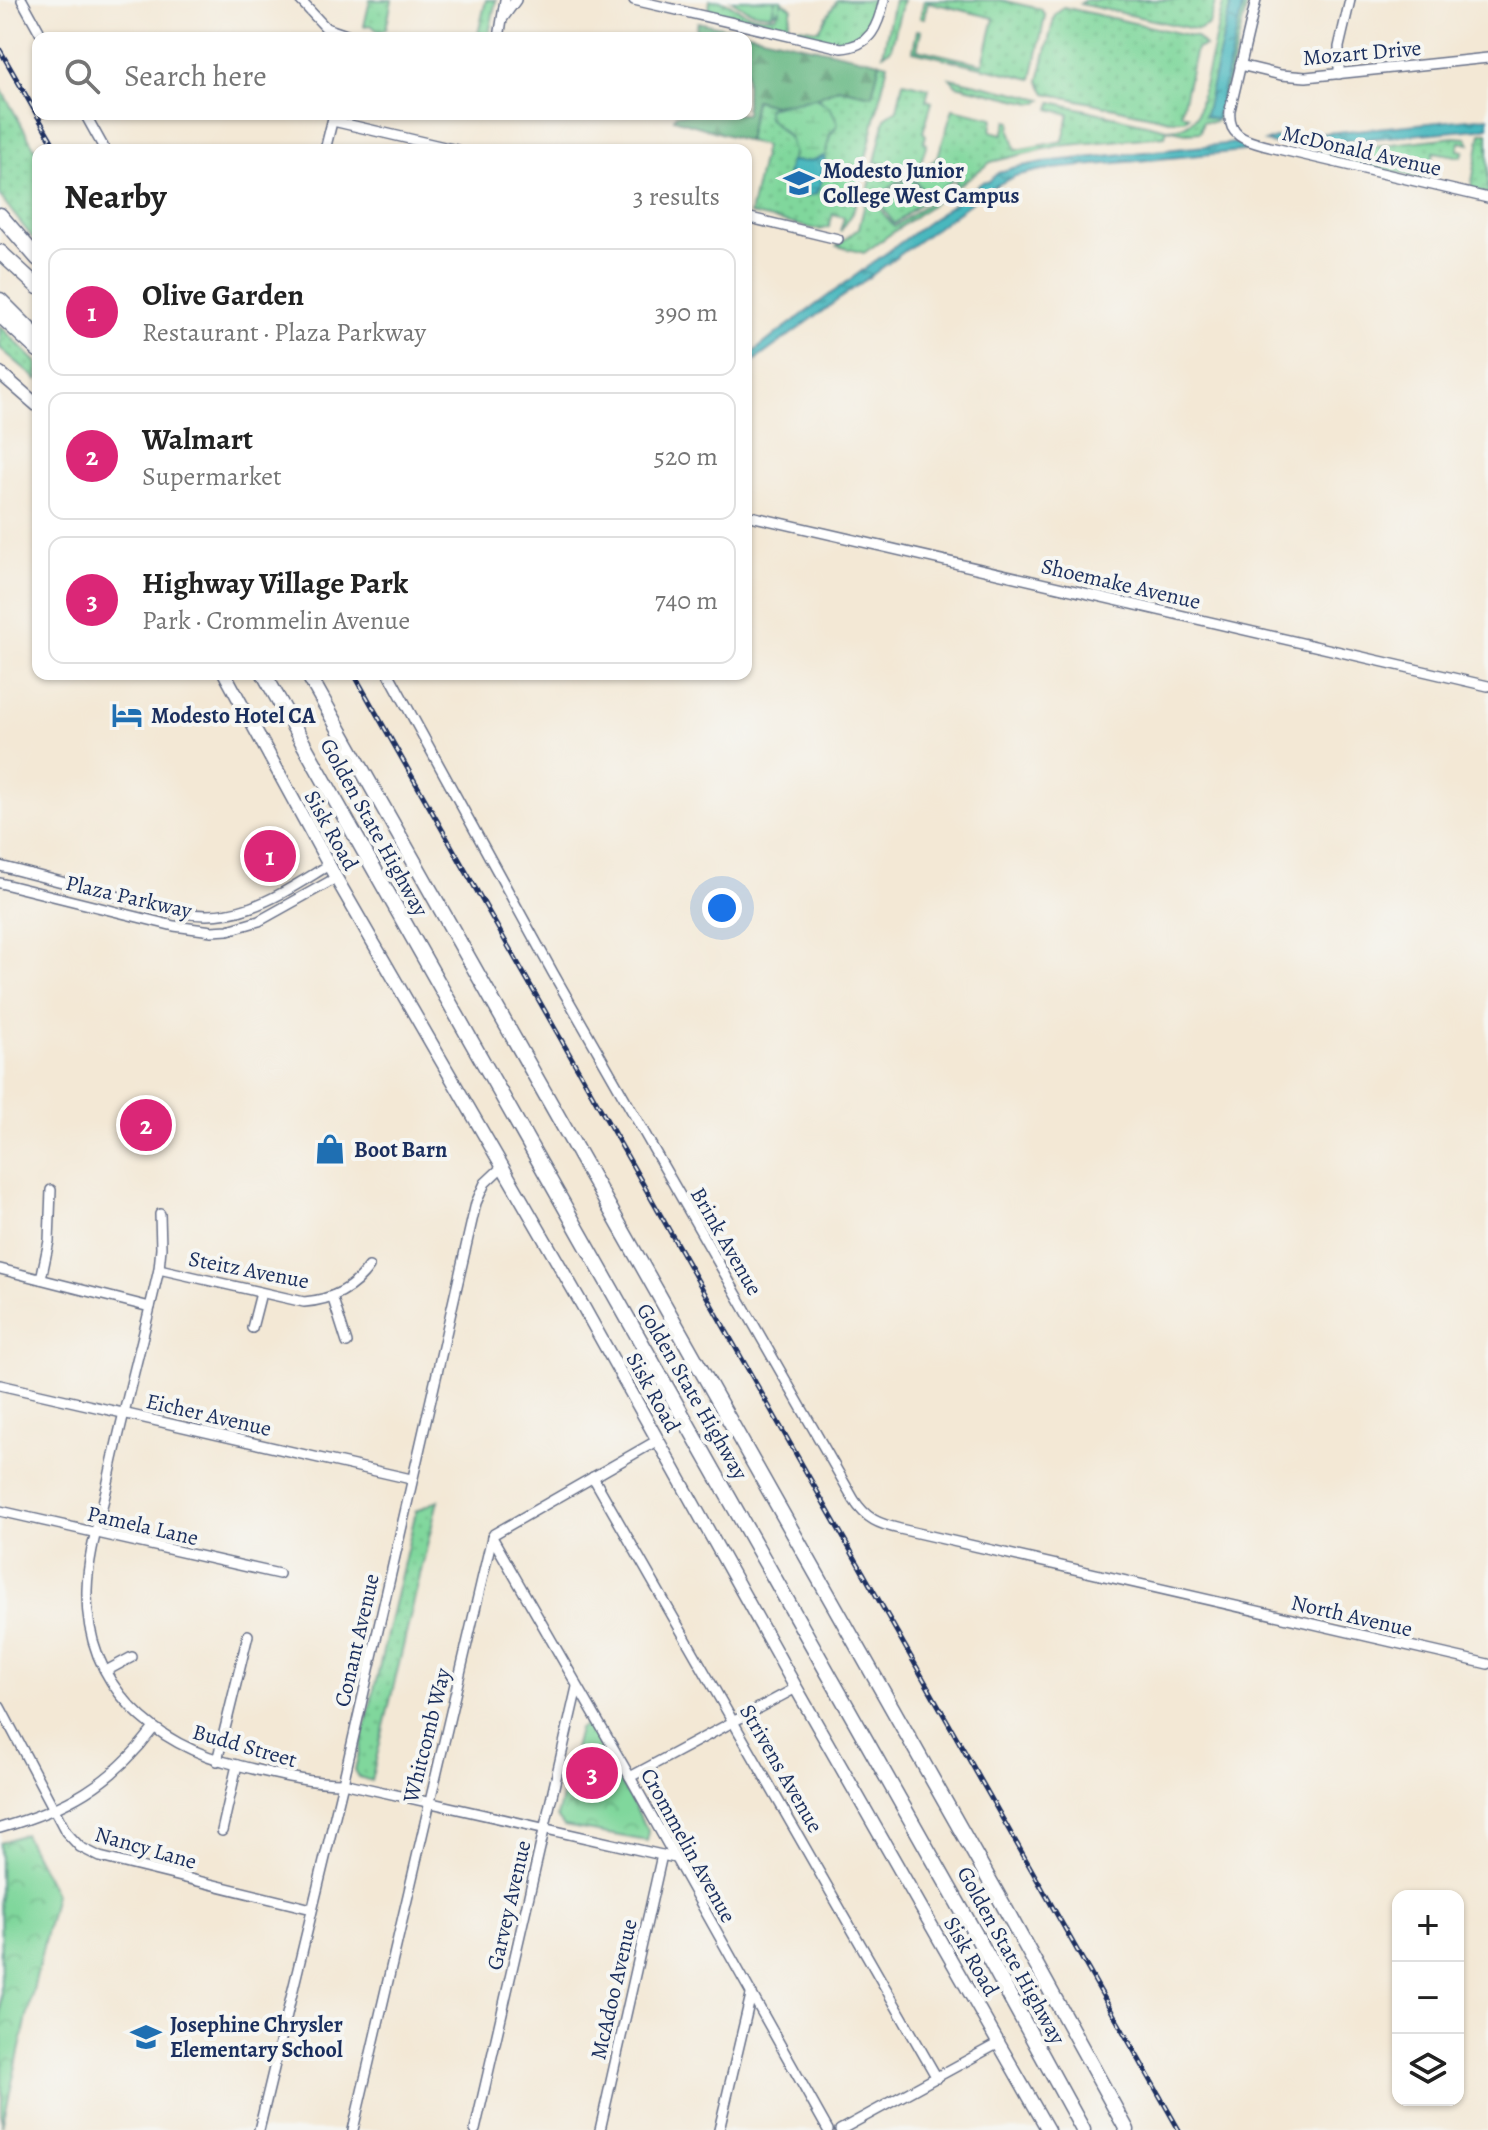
<!DOCTYPE html>
<html lang="en">
<head>
<meta charset="utf-8">
<style>
  :root { --surface:#fff; --page:#f2f2f2; --text:#222; --muted:#767676; --line:#e0e0e0; --accent:#db2777 }
  body { margin:0; font-family:Alegreya,serif; background:var(--page); color:var(--text) }
  .controls { position:absolute; right:24px; bottom:24px; display:grid; overflow:hidden; border-radius:16px; box-shadow:0 2px 6px #0004 }
  .controls button { width:72px; height:72px; display:grid; place-items:center; padding:0; border:0; border-bottom:2px solid var(--line); background:var(--surface); color:var(--text); font:40px sans-serif }
  .you { position:absolute; left:722px; top:908px; width:28px; height:28px; margin:-20px; border:6px solid #fff; border-radius:50%; background:#1a73e8; box-shadow:0 0 0 12px #1a73e833 }
  .badge { display:grid; place-items:center; width:52px; height:52px; border-radius:50%; background:var(--accent); color:#fff; font-size:26px; font-weight:700 }
  .pin { position:absolute; translate:-50% -50%; border:4px solid #fff; box-shadow:0 2px 8px #0006 }
  .list { margin:0; padding:0; list-style:none }
  h2 { display:flex; justify-content:space-between; align-items:center; height:104px; margin:0; padding:0 32px; font-size:34px }
  h2 small { font-size:26px; font-weight:400; color:var(--muted) }
  .list li { display:grid; grid-template-columns:52px 1fr auto; gap:24px; align-items:center; box-sizing:border-box; height:128px; margin:0 16px 16px; padding:0 16px; border:2px solid var(--line); border-radius:16px }
  .list b { display:block; font-size:30px; white-space:nowrap }
  .list p { margin:0; font-size:26px; white-space:nowrap; color:var(--muted) }
  .list em { font-size:26px; font-style:normal; color:var(--muted) }
  .icon { flex:none; width:44px; height:44px; fill:none; stroke:currentColor; stroke-width:2; stroke-linecap:round; stroke-linejoin:round }
  .map { position:relative; flex:none; width:1488px; height:2130px; overflow:hidden }
  .search { position:absolute; background:var(--surface); box-shadow:0 2px 6px #0004; left:32px; top:32px; width:720px; height:88px; display:flex; align-items:center; gap:20px; box-sizing:border-box; padding:0 28px; border-radius:16px; color:var(--muted); font-size:30px }
  .panel { position:absolute; background:var(--surface); box-shadow:0 2px 6px #0004; left:32px; top:144px; width:720px; height:536px; border-radius:16px }
  .map>svg:first-child { display:block }
</style>
</head>
<body>
<div class="map">
<svg width="1488" height="2130" viewBox="0 0 1488 2130">
  <defs>
    <pattern id="grass-dots" width="8" height="8" patternUnits="userSpaceOnUse" patternTransform="scale(2)"><rect width="8" height="8" fill="#80d79c"/><path d="M2 2h.1M6 6h.1" fill="none" stroke="#6eb989" stroke-width="1.8" stroke-linecap="round"/></pattern>
    <pattern id="forest-firs" width="22" height="20" patternUnits="userSpaceOnUse" patternTransform="scale(2)"><rect width="22" height="20" fill="#68b884"/><path d="M5 1l3.5 6h-7zM16 11l3.5 6h-7z" fill="#55966f"/></pattern>
    <pattern id="wetland-marsh" width="20" height="14" patternUnits="userSpaceOnUse" patternTransform="scale(2)"><rect width="20" height="14" fill="#80d79c"/><path d="M1 5h8M5 5V1M11 12h8M15 12V8" fill="none" stroke="#6eb989"/></pattern>
    <pattern id="park-crowns" width="20" height="18" patternUnits="userSpaceOnUse" patternTransform="scale(2)"><rect width="20" height="18" fill="#80d79c"/><path d="M2 6a3 3 0 1 1 6 0M12 15a3 3 0 1 1 6 0" fill="none" stroke="#6eb989"/></pattern>
    <pattern id="water-ripples" width="26" height="14" patternUnits="userSpaceOnUse" patternTransform="scale(2)"><rect width="26" height="14" fill="#48b8be"/><path d="M2 4q2-2 4 0t4 0M15 11q2-2 4 0t4 0" fill="none" stroke="#3b969e"/></pattern>
  </defs>
  <rect width="100%" height="100%" fill="#f6f6f2"/>
  <filter id="ink" filterUnits="userSpaceOnUse"><feTurbulence type="fractalNoise" baseFrequency=".0125" numOctaves="2"/><feDisplacementMap in="SourceGraphic" scale="16" xChannelSelector="R" yChannelSelector="G"/><feConvolveMatrix kernelMatrix="1 2 1 2 8 2 1 2 1" color-interpolation-filters="sRGB"/></filter>
  <filter id="wash" filterUnits="userSpaceOnUse"><feTurbulence type="fractalNoise" baseFrequency=".006" numOctaves="4" result="noise"/><feDisplacementMap in="SourceGraphic" scale="32" xChannelSelector="R" yChannelSelector="G"/><feGaussianBlur stdDeviation="1.8" result="paint"/><feColorMatrix in="noise" values="0 0 0 0 0 0 0 0 0 0 0 0 0 0 0 0 0 1.4 0 .05"/><feComposite in="paint" operator="in"/></filter>
  <g filter="url(#wash)">
    <rect width="100%" height="100%" fill="#f3e8d5"/>
    <!-- grass -->
    <g fill="url(#grass-dots)" stroke="#4e837d" stroke-width="2">
      <polygon points="370,0 392,0 386,29 379,32 371,25 364,26"/>
      <polygon points="486,0 496,0 489,34 488,38 477,38"/>
      <path d="M710 0C732 0 730 8 748 14 758 18 767 17 776 16L779 9 772 14 775 0H782L781 4 783 2 792 8 787 29 709 10Z"/>
      <path d="M837 0H877C864 59 836 40 791 30V26L819 30Z"/>
      <polygon points="894,0 903,0 891,49 883,54"/>
      <polygon points="924,0 1000,0 1041,9 1045,16 1032,79 913,51 917,30 921,31 917,49 983,64 994,18 928,2 924,18 920,18"/>
      <polygon points="1085,0 1216,0 1209,24 1198,30 1080,4"/>
      <path d="M1224 0H1232L1205 116 1216 119 1244 0H1248L1219 119 1213 122 1203 121 1200 132 1186 133 1167 129 1165 136 1058 146 991 162 864 253 837 246 859 228 873 171 890 175 892 166 875 162 885 118 897 110 903 82 929 88 926 100 932 102 923 132 926 135 924 143 927 144 919 167 873 200 894 227 957 182 938 156 953 109 993 118 991 131 1003 134 1007 121 1011 122 1010 130 1016 150 1063 141 1069 114 1050 109 1052 102 1167 129C1180 129 1188 126 1197 116Z"/>
      <polygon points="1063,7 1196,37 1205,46 1196,49 1181,113 1189,116 1184,120 1170,120 1046,93 1039,81 1055,14"/>
      <path d="M880 62 888 64 853 213 840 232 844 217 833 214 829 227 820 230 750 214 765 146 747 141 755 100 774 105 767 108C770 114 772 121 776 125 783 134 793 138 793 151 794 164 785 175 788 188L825 156 830 135 834 130 820 100 815 98 838 88 872 94Z"/>
      <polygon points="950,78 1043,99 1039,103 1032,103 956,85"/>
      <polygon points="0,87 38,154 38,245 0,196"/>
      <polygon points="1481,133 1488,133 1488,194 1471,190 1471,187"/>
      <polygon points="1454,137 1467,138 1470,144 1460,142 1458,150 1464,151 1461,157 1434,152 1428,180 1312,153"/>
      <polygon points="910,177 926,199 894,224 878,200"/>
      <polygon points="0,326 38,364 38,380 0,348"/>
      <polygon points="438,1500 371,1781 359,1777 355,1770 416,1511"/>
    </g>
    <!-- forest -->
    <polygon fill="url(#forest-firs)" stroke="#427471" stroke-width="2" points="698,22 880,62 872,95 838,88 815,98 774,105 755,100 747,141 674,119 676,114 746,114 746,38 694,38"/>
    <!-- wetland -->
    <path fill="url(#wetland-marsh)" stroke="#4e837d" stroke-width="2" d="M815 98 830 107 838 124 830 135 825 156C812 161 805 163 790 161L794 155 789 137 768 118 767 108Z"/>
    <!-- park -->
    <g fill="url(#park-crowns)" stroke="#4e837d" stroke-width="2">
      <polygon points="585,1725 589,1727 649,1832 647,1841 564,1826 557,1817 579,1729"/>
      <polygon points="24,1834 55,1894 2,2127 0,1843"/>
    </g>
    <!-- garden -->
    <g fill="#80d79c" stroke="#4e837d" stroke-width="2">
      <path d="M731 0H775L772 14C755 14 744 10 731 0Z"/>
      <polygon points="937,158 953,180 928,198 912,176"/>
    </g>
    <!-- water -->
    <g fill="url(#water-ripples)" stroke="#32748e" stroke-width="2">
      <polygon points="1232,0 1244,0 1216,119 1205,116"/>
      <polygon points="1488,117 1488,127 1479,129 1284,146 1265,142 1275,138"/>
      <polygon points="1235,143 1254,147 1243,151 1042,170 1015,176 991,188 746,367 746,358 779,332 984,181 988,182 998,173 1012,168 1043,162"/>
      <path d="M825 156 821 183 816 194 805 197 791 193 786 181 790 161C805 163 812 161 825 156Z"/>
    </g>
  </g>
  <g filter="url(#ink)">
    <g fill="none" stroke-linecap="round" stroke-linejoin="round">
      <!-- minor casing -->
      <g stroke="#677088" stroke-width="12">
        <g id="minor">
          <polyline points="22,0 43,38"/>
          <polyline points="300,0 326,28 355,38"/>
          <path d="M634 0 841 48C871 46 878 26 884 0"/>
          <path d="M1256 0 1230 110C1227 138 1248 141 1270 147L1488 198"/>
          <polyline points="503,18 516,0"/>
          <polyline points="499,38 505,0"/>
          <polyline points="1240,65 1281,75 1306,77 1488,58"/>
          <polyline points="1339,74 1339,47 1350,0"/>
          <polyline points="85,114 105,150"/>
          <polyline points="333,121 457,150"/>
          <polyline points="325,150 334,114"/>
          <polyline points="746,217 838,239"/>
          <polyline points="746,515 1488,686"/>
          <path d="M389 674 553 973 854 1500C866 1519 879 1524 900 1529L1488 1664"/>
          <path d="M0 866 178 912C239 925 279 895 329 865"/>
          <polyline points="0,883 174,926 212,931 228,930 259,921 336,878"/>
          <path d="M160 1214 161 1248 159 1269C143 1340 123 1411 108 1482 100 1518 88 1553 87 1590 85 1686 154 1746 241 1766 275 1774 308 1783 343 1783L675 1858"/>
          <polyline points="0,1269 150,1307"/>
          <path d="M159 1269 304 1302C331 1300 353 1290 369 1267"/>
          <polyline points="41,1279 49,1241 51,1190"/>
          <polyline points="332,1296 347,1343"/>
          <polyline points="252,1328 261,1293"/>
          <polyline points="0,1385 411,1479"/>
          <polyline points="593,1477 937,2078"/>
          <polyline points="0,1511 279,1574"/>
          <polyline points="492,1537 630,1777 828,2130"/>
          <polyline points="106,1671 132,1657"/>
          <polyline points="0,1707 66,1832 80,1847 100,1857 312,1909"/>
          <polyline points="217,1761 248,1635"/>
          <polyline points="630,1777 796,1688"/>
          <path d="M0 1828C66 1809 111 1785 153 1729"/>
          <polyline points="222,1831 237,1765"/>
          <polyline points="259,2130 343,1783 476,1203 485,1183 503,1166"/>
          <polyline points="353,2130 492,1537 494,1534 658,1440"/>
          <polyline points="475,2130 577,1687"/>
          <polyline points="600,2130 662,1855"/>
          <polyline points="719,2130 751,1995"/>
          <polyline points="840,2130 999,2043"/>
        </g>
      </g>
      <!-- major casing -->
      <g stroke="#677088" stroke-width="15">
        <g id="major">
          <polyline points="0,373 38,406"/>
          <polyline points="225,674 336,878 584,1308 796,1688 1048,2130"/>
        </g>
      </g>
      <!-- highway casing -->
      <g stroke="#677088" stroke-width="17">
        <g id="highway">
          <polyline points="0,215 38,259"/>
          <polyline points="0,252 38,287"/>
          <polyline points="0,300 38,338"/>
          <polyline points="0,315 38,350"/>
          <polyline points="264,674 991,1962 1083,2130"/>
          <polyline points="308,674 1000,1899 1127,2130"/>
        </g>
      </g>
      <!-- minor -->
      <use href="#minor" stroke="#fff" stroke-width="9"/>
      <!-- major -->
      <use href="#major" stroke="#fff" stroke-width="12"/>
      <!-- highway -->
      <use href="#highway" stroke="#fff" stroke-width="14"/>
      <!-- rail casing -->
      <g stroke="#1b2f5e" stroke-width="5">
        <g id="rail">
          <polyline points="0,50 57,150"/>
          <polyline points="354,674 1179,2130"/>
        </g>
      </g>
      <!-- rail -->
      <use href="#rail" stroke="#f6f6f2" stroke-width="2" stroke-dasharray="6" stroke-linecap="butt"/>
    </g>
  </g>
  <!-- icons -->
  <defs>
    <g id="university-bare" transform="scale(2.4)"><path d="M0-5L7-2L0 1L-7-2ZM-4 1L0 2.5L4 1V4Q0 6-4 4Z" fill="#1f6fb2" stroke="#f6f6f2" stroke-width="2.5" paint-order="stroke"/></g>
    <g id="hotel-bare" transform="scale(2.4)"><path d="M-6-4.5h1.5V1H6V5H4.5V3h-9V5H-6ZM-4 0a1.8 1.8 0 1 1 3.6 0ZM.5 0V-2.5h3Q6-2.5 6 0Z" fill="#1f6fb2" stroke="#f6f6f2" stroke-width="2.5" paint-order="stroke"/></g>
    <g id="shop-bare" transform="scale(2.4)"><path d="M-5-2.5h2.3a2.7 3.5 0 0 1 5.4 0H5L5.5 6h-11ZM-1.5-2.5h3a1.5 2.3 0 0 0-3 0Z" fill="#1f6fb2" stroke="#f6f6f2" stroke-width="2.5" paint-order="stroke"/></g>
    <g id="school-bare" transform="scale(2.4)"><path d="M0-5L7-2L0 1L-7-2ZM-4 1L0 2.5L4 1V4Q0 6-4 4Z" fill="#1f6fb2" stroke="#f6f6f2" stroke-width="2.5" paint-order="stroke"/></g>
  </defs>
  <g fill-rule="evenodd">
    <use href="#university-bare" x="799" y="183"/>
    <use href="#hotel-bare" x="127" y="715"/>
    <use href="#shop-bare" x="330" y="1149"/>
    <use href="#school-bare" x="146" y="2037"/>
  </g>
  <g text-anchor="middle" stroke-width="8" stroke-linejoin="round" paint-order="stroke">
    <!-- street labels -->
    <g font-size="22" fill="#1b2f5e" stroke="#f6f6f2">
      <text transform="translate(1362 52) rotate(-5)" y="8">Mozart Drive</text>
      <text transform="translate(1362 150) rotate(13)" y="8">McDonald Avenue</text>
      <text transform="translate(1121 583) rotate(13)" y="8">Shoemake Avenue</text>
      <text transform="translate(375 827) rotate(61)" y="8">Golden State Highway</text>
      <text transform="translate(332 830) rotate(61)" y="8">Sisk Road</text>
      <text transform="translate(129 896) rotate(13)" y="8">Plaza Parkway</text>
      <text transform="translate(727 1241) rotate(60)" y="8">Brink Avenue</text>
      <text transform="translate(249 1269) rotate(11)" y="8">Steitz Avenue</text>
      <text transform="translate(693 1391) rotate(60)" y="8">Golden State Highway</text>
      <text transform="translate(654 1392) rotate(61)" y="8">Sisk Road</text>
      <text transform="translate(209 1414) rotate(13)" y="8">Eicher Avenue</text>
      <text transform="translate(143 1525) rotate(13)" y="8">Pamela Lane</text>
      <text transform="translate(1352 1615) rotate(13)" y="8">North Avenue</text>
      <text transform="translate(356 1640) rotate(-77)" y="8">Conant Avenue</text>
      <text transform="translate(426 1735) rotate(-76)" y="8">Whitcomb Way</text>
      <text transform="translate(245 1745) rotate(16)" y="8">Budd Street</text>
      <text transform="translate(782 1768) rotate(60)" y="8">Strivens Avenue</text>
      <text transform="translate(689 1845) rotate(61)" y="8">Crommelin Avenue</text>
      <text transform="translate(146 1847) rotate(16)" y="8">Nancy Lane</text>
      <text transform="translate(508 1905) rotate(-77)" y="8">Garvey Avenue</text>
      <text transform="translate(1012 1955) rotate(61)" y="8">Golden State Highway</text>
      <text transform="translate(972 1956) rotate(60)" y="8">Sisk Road</text>
      <text transform="translate(613 1989) rotate(-77)" y="8">McAdoo Avenue</text>
    </g>
    <!-- poi labels -->
    <g font-size="22" font-weight="bold" fill="#1b2f5e" stroke="#f6f6f2" text-anchor="start">
      <text x="823" y="178">Modesto Junior<tspan x="823" dy="25">College West Campus</tspan></text>
      <text x="151" y="723">Modesto Hotel CA</text>
      <text x="354" y="1157">Boot Barn</text>
      <text x="170" y="2032">Josephine Chrysler<tspan x="170" dy="25">Elementary School</tspan></text>
    </g>
  </g>
</svg>
<div class="controls">
<button>+</button>
<button>−</button>
<button><svg class="icon" aria-label="layers" viewBox="0 0 24 24"><path d="M12 4l9 5-9 5-9-5zM3 14l9 5 9-5"/></svg></button>
</div>
<div class="you"></div>
<div class="pin badge" style="left:270px;top:856px">1</div>
<div class="pin badge" style="left:146px;top:1125px">2</div>
<div class="pin badge" style="left:592px;top:1773px">3</div>
<div class="search"><svg class="icon" aria-label="search" viewBox="0 0 24 24"><circle cx="10" cy="10" r="6"/><path d="M15 15l6 6"/></svg>Search here</div>
<section class="panel">
<h2>Nearby<small>3 results</small></h2>
<ul class="list">
<li><span class="badge">1</span><div><b>Olive Garden</b><p>Restaurant · Plaza Parkway</p></div><em>390 m</em></li>
<li><span class="badge">2</span><div><b>Walmart</b><p>Supermarket</p></div><em>520 m</em></li>
<li><span class="badge">3</span><div><b>Highway Village Park</b><p>Park · Crommelin Avenue</p></div><em>740 m</em></li>
</ul>
</section>
</div>
</body>
</html>
